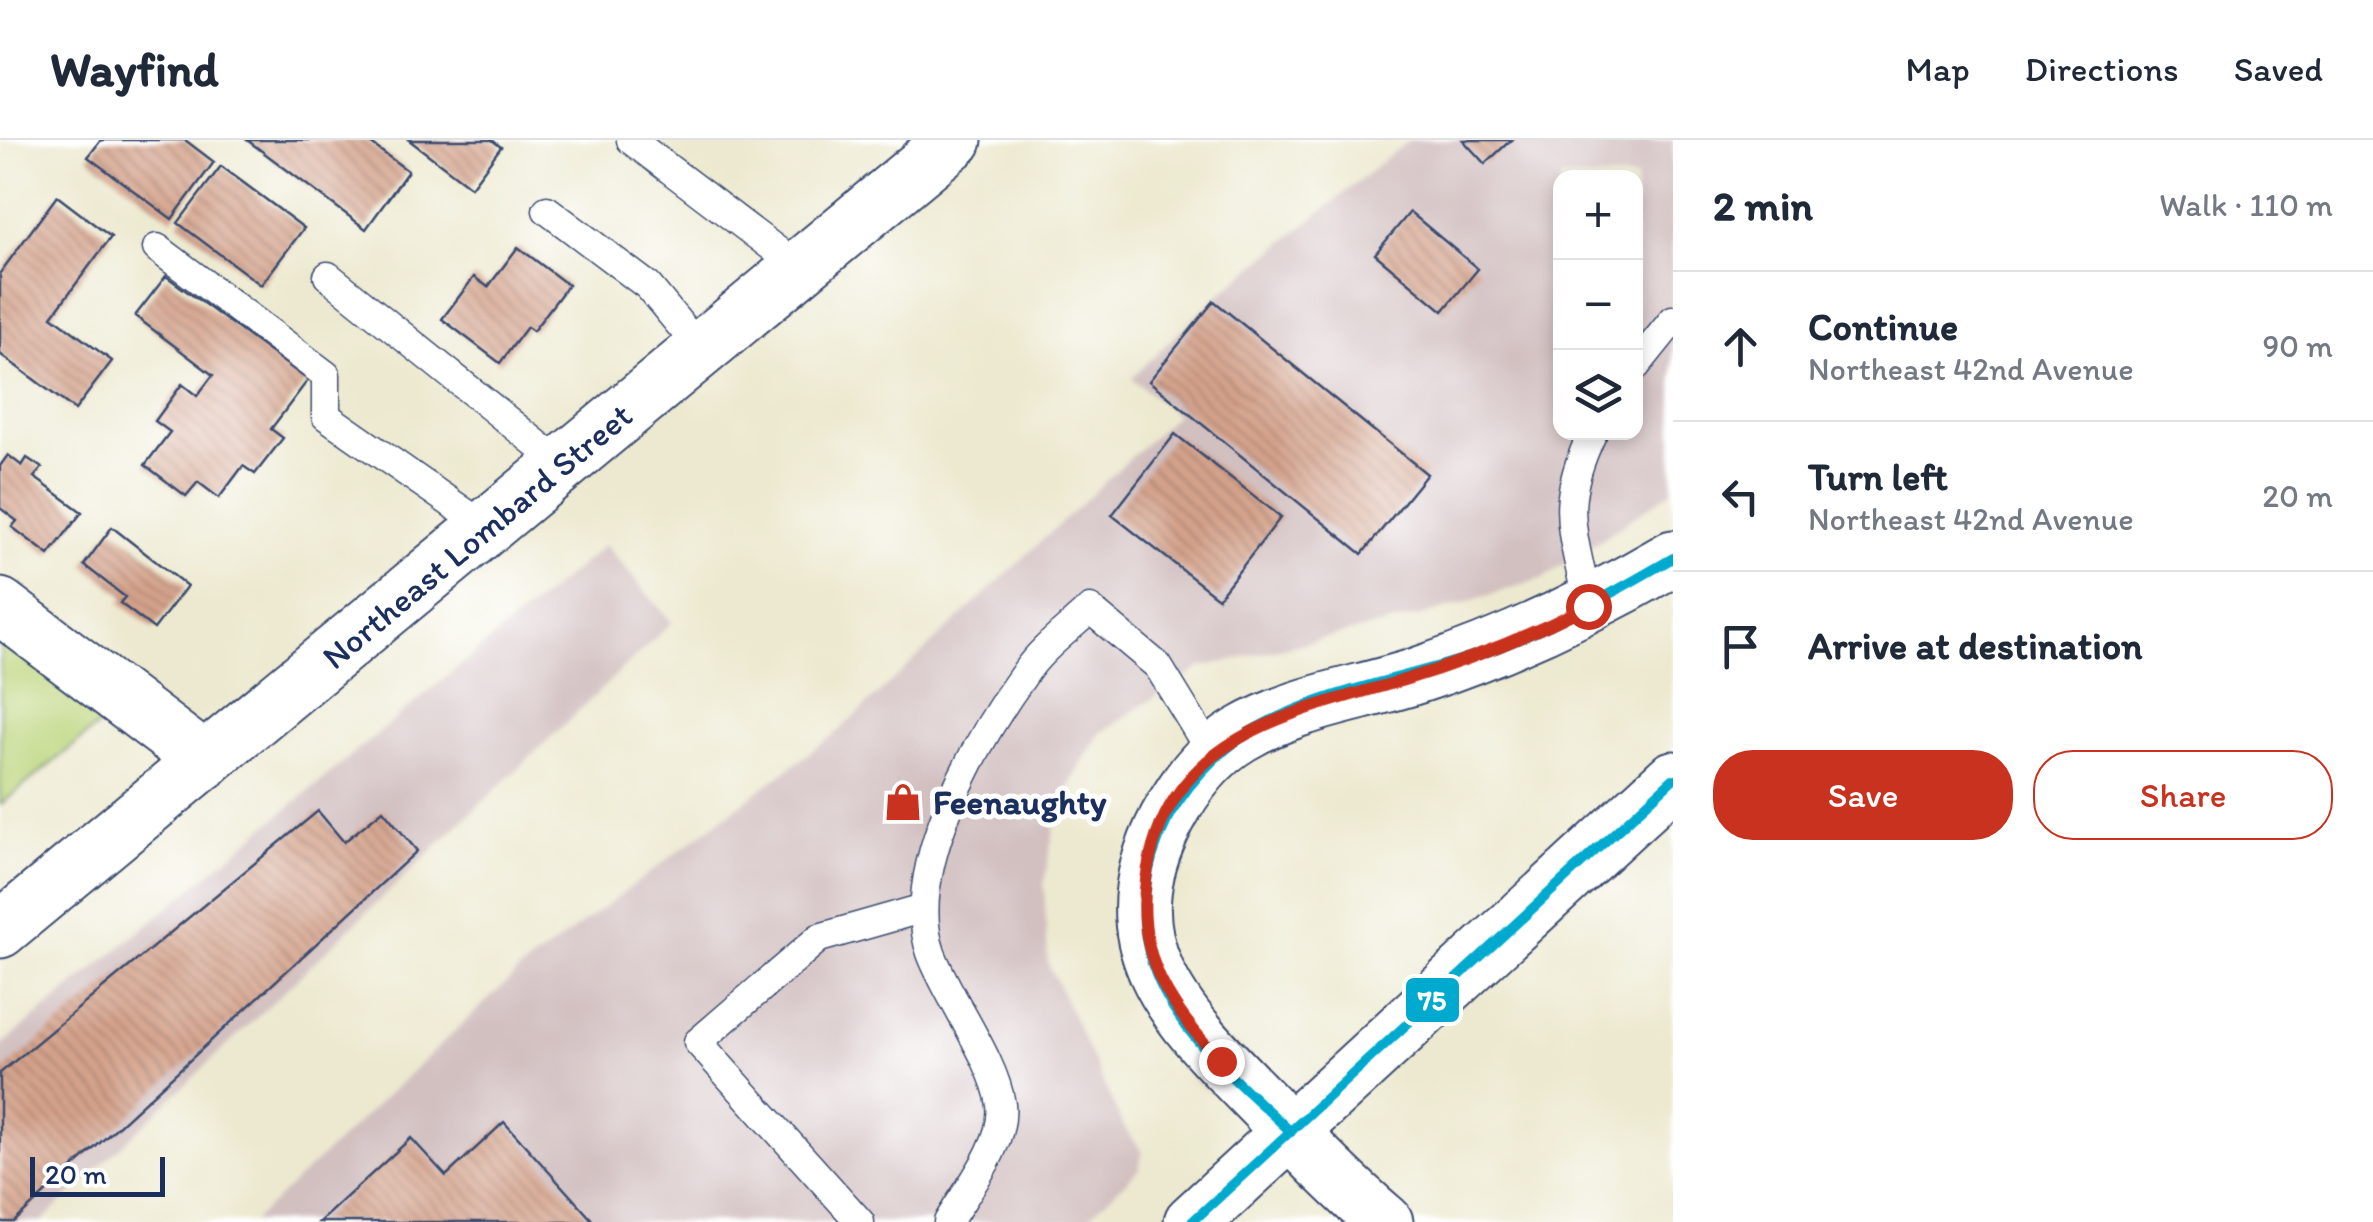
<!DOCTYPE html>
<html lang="en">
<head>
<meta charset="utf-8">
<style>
  :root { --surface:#fff; --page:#f6f6f7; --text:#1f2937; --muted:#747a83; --line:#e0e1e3; --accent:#c8321e }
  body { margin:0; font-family:Itim,sans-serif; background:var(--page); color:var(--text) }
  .controls { position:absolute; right:30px; top:30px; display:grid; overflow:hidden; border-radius:20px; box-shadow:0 5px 15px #0003 }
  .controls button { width:90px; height:90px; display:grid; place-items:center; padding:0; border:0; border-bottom:2px solid var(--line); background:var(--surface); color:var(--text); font:50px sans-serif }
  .scale { position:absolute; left:30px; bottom:25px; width:135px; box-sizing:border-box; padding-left:10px; border:5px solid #1b2f5e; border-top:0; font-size:28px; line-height:35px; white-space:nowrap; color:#1b2f5e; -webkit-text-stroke:8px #fff; paint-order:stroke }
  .stop { position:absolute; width:30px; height:30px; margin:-22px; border:8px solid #c8321e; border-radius:50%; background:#fff }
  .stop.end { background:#c8321e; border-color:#fff; box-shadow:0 2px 10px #0008 }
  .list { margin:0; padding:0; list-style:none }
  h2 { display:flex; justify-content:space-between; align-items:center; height:130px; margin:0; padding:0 40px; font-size:42px }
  h2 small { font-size:32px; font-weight:400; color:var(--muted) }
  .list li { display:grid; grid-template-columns:65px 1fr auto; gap:30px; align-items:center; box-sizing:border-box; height:150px; padding:0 40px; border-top:2px solid var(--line) }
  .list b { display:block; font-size:38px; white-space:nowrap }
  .list p { margin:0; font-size:32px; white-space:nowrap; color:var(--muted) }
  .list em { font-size:32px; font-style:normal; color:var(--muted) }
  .actions { display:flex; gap:20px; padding:30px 40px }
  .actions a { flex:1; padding:22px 0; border:2px solid var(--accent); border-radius:40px; text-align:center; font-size:35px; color:var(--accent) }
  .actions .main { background:var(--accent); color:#fff }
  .icon { flex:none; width:55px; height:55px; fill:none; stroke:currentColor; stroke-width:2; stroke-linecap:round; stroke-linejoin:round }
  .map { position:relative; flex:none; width:1673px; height:1082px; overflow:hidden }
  header { display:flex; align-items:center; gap:60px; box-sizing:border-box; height:140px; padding:0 50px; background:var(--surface); border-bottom:2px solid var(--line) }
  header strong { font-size:48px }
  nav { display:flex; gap:55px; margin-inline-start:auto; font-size:35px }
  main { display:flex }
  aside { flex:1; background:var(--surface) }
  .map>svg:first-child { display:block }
</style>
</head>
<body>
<header>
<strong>Wayfind</strong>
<nav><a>Map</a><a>Directions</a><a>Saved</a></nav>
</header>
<main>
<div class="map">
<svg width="1673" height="1082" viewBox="0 0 1673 1082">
  <defs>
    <pattern id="building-back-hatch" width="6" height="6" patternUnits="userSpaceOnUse" patternTransform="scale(2.5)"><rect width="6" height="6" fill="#d5a38b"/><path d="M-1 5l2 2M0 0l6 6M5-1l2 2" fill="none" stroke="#ac8575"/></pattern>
  </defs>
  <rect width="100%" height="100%" fill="#fff"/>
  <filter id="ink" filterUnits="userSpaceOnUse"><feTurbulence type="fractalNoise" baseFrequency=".01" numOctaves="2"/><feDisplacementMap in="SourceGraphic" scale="20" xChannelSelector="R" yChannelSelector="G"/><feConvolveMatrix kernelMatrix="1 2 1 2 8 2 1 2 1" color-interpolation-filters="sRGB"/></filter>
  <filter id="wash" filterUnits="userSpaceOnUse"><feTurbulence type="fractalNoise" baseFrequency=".0048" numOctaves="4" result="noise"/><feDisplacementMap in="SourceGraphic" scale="40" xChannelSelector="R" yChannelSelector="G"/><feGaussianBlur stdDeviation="2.25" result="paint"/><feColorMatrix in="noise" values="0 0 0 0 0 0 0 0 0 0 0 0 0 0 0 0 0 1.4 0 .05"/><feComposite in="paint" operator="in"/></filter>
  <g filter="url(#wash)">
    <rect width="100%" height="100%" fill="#ede9d0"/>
    <!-- industrial -->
    <g fill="#d2bfc0" fill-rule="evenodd">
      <path d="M1409 0H1673V350L1544 438 1425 475 1202 527 1100 593 1073 638 1054 687 1044 744 1048 823 1123 985 1142 1011 1139 1029 1083 1082H252L519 831 840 590 1176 275 1131 238 1213 160ZM1560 38H1636V292H1560Z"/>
      <polygon points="605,405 672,482 41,1082 0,1082 0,907"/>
    </g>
    <!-- grass -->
    <polygon fill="#bbd479" stroke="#6b826c" stroke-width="2.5" points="0,487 115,572 0,665"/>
    <g id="blocks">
      <!-- building -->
      <g fill="url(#building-back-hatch)">
        <polygon points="101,0 185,0 214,22 172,79 88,17"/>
        <polygon points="247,0 366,0 408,31 366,89"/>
        <polygon points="409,0 492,0 501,7 471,47"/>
        <polygon points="1463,0 1511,0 1485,24"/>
        <polygon points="221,26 304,88 261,145 178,83"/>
        <polygon points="57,56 111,97 52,176 112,221 75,270 0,214 0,133"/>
        <polygon points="1410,72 1478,129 1443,171 1375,114"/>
        <polygon points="518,107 568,145 533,191 527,187 500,223 442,179 474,137 488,147"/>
        <polygon points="166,136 308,240 271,289 283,298 255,334 243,326 219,358 198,342 186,356 145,325 170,292 155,281 182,244 197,256 213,235 135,176"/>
        <polygon points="1214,161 1427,334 1362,414 1149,241"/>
        <polygon points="1175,294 1281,377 1218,458 1112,375"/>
        <polygon points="8,315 22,326 27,318 42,328 34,337 82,372 49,415 12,387 17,381 0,368 0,326"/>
        <polygon points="112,387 187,446 154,489 120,463 125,457 84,425"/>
        <polygon points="383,670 417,711 14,1082 0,1082 0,933 318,671 344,702"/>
        <polygon points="504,982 594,1082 319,1082 411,998 446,1036"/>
      </g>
    </g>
  </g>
  <g filter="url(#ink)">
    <use href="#blocks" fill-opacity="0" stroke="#3a4b6f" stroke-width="2.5"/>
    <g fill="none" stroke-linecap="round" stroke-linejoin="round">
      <!-- lane casing -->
      <g stroke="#3a4b6f" stroke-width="31">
        <g id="lane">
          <polyline points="631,0 800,128"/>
          <polyline points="547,70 648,146 701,210"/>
          <polyline points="157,108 326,235 326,276 487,388"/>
          <polyline points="328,136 563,325"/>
          <polyline points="1636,226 1673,180"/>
          <path d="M1588 466C1573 389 1557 366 1593 292"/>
          <polyline points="860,1082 698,902 819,798 924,768"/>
          <path d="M948 1082C966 1051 1006 1003 1001 965 995 920 948 859 931 813 902 730 977 599 1025 533 1041 509 1069 489 1090 469L1158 526 1213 616"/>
        </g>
      </g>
      <!-- street casing -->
      <g stroke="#3a4b6f" stroke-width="59">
        <polyline id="street" points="0,466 205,621"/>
      </g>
      <!-- secondary casing -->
      <g stroke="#3a4b6f" stroke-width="59">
        <path id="secondary" d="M1385 1082C1342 1046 1304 1006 1265 966 1182 881 1100 807 1167 679 1184 647 1208 614 1240 595 1295 562 1359 555 1419 535 1509 505 1591 466 1673 418"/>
      </g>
      <!-- primary casing -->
      <g stroke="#3a4b6f" stroke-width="59">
        <g id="primary">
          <polyline points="0,790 954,0"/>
          <polyline points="1192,1082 1673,639"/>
        </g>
      </g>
      <!-- lane -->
      <use href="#lane" stroke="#fff" stroke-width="28"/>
      <!-- street -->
      <use href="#street" stroke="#fff" stroke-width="55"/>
      <!-- secondary -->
      <use href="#secondary" stroke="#fff" stroke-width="55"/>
      <!-- primary -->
      <use href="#primary" stroke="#fff" stroke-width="55"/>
      <!-- bus-1 casing -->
      <g stroke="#fff" stroke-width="18">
        <g id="bus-1">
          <path d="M1291 992C1246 949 1193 908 1164 852 1111 751 1170 632 1266 583 1338 546 1421 536 1497 508 1559 484 1616 451 1673 418"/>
          <polyline points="1192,1082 1673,639"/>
        </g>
      </g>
      <!-- bus-1 -->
      <use href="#bus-1" stroke="#00a9ce" stroke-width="10"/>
    </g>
  </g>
  <g fill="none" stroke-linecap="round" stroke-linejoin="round" filter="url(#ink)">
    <!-- route -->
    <path stroke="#c8321e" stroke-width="12" d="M1221 921C1170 868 1136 817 1146 740 1166 595 1289 574 1404 540 1467 521 1529 496 1588 466"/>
  </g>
  <!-- icons -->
  <defs>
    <g id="shop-bare" transform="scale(3)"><path d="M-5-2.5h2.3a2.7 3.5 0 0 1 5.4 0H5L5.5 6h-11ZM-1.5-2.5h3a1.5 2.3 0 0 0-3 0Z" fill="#c8321e" stroke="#fff" stroke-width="2.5" paint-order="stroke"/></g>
  </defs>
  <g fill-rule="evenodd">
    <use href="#shop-bare" x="903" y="662"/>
  </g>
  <g text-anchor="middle" stroke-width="10" stroke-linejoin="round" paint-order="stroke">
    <!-- street labels -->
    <g font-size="35" fill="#1b2f5e" stroke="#fff">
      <text transform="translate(477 396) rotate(-40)" y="12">Northeast Lombard Street</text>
    </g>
    <!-- poi labels -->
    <g font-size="35" font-weight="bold" fill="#1b2f5e" stroke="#fff" text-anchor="start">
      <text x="933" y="674">Feenaughty</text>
    </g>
  </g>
  <rect stroke="#fff" stroke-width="4" x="1404" y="836" width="57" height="48" rx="10" fill="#00a9ce"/>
  <g font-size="28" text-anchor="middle" font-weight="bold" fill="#fff">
    <text x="1432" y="870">75</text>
  </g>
</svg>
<div class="controls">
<button>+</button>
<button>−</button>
<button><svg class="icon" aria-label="layers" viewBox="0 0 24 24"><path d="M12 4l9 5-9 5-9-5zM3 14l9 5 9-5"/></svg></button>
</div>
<div class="scale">20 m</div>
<div class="stop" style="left:1588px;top:466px"></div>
<div class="stop end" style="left:1221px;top:921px"></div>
</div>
<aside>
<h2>2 min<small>Walk · 110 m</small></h2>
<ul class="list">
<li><svg class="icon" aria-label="ahead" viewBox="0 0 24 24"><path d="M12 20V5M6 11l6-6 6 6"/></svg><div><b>Continue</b><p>Northeast 42nd Avenue</p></div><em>90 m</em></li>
<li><svg class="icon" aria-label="left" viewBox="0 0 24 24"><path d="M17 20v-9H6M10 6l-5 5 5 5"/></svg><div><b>Turn left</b><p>Northeast 42nd Avenue</p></div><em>20 m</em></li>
<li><svg class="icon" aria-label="arrive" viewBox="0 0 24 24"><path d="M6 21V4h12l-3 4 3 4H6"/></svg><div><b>Arrive at destination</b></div></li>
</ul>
<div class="actions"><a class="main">Save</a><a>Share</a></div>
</aside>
</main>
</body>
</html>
